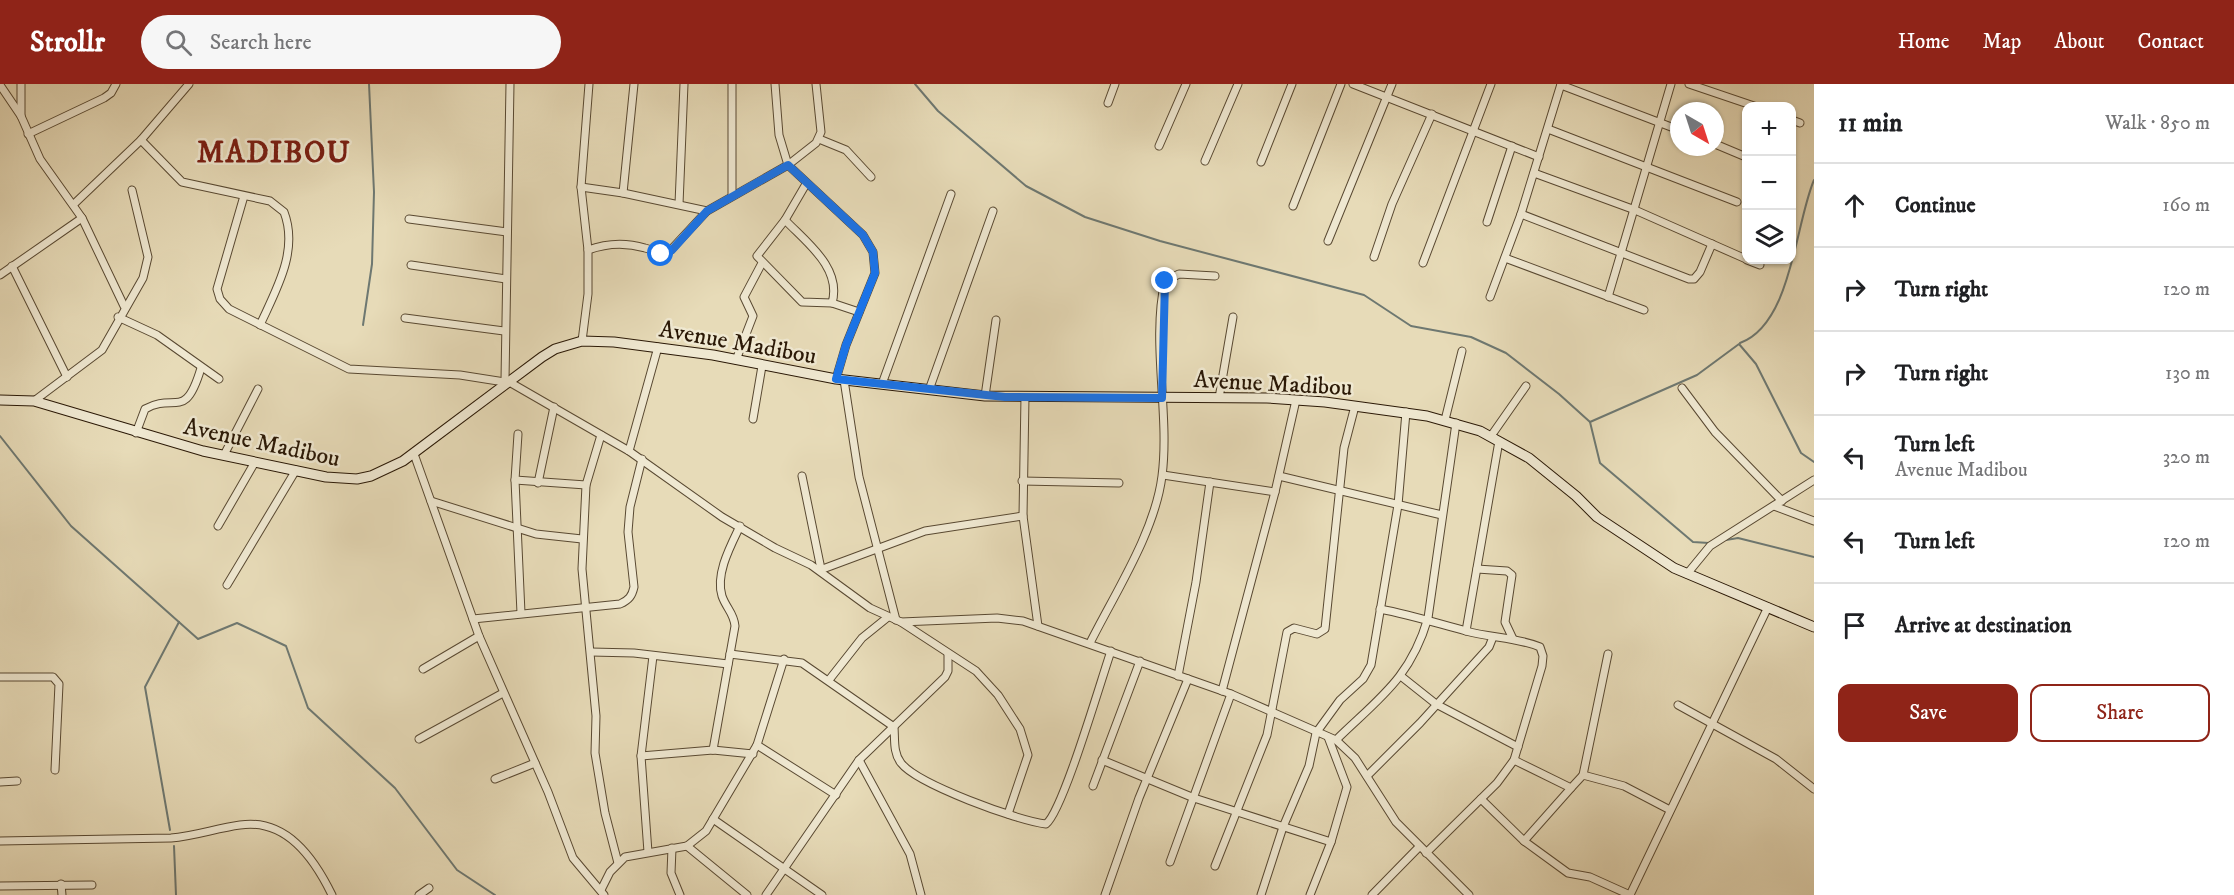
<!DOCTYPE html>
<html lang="en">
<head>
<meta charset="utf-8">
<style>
  :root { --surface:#fff; --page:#f6f6f6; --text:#202124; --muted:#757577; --line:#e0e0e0; --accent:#8f2418 }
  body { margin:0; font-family:"IM FELL DW Pica",serif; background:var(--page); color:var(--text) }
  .controls { position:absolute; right:18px; top:18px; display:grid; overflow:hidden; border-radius:12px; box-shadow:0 2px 4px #0004 }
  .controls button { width:54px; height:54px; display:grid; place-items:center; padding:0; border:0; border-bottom:2px solid var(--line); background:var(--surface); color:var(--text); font:30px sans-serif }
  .compass { position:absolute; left:1670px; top:18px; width:54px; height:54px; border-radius:50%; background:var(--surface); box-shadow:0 2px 4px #0004; rotate:141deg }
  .stop { position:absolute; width:18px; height:18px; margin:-14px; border:4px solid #1a73e8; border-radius:50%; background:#fff }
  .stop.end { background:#1a73e8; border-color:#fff; box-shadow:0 2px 6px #0008 }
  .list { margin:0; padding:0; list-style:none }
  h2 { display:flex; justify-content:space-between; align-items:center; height:78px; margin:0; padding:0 24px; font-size:26px }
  h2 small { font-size:20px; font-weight:400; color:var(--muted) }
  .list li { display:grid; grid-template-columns:39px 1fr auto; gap:18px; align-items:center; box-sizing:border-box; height:84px; padding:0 24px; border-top:2px solid var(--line) }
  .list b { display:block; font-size:22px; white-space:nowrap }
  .list p { margin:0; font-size:20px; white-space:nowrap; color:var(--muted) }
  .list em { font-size:20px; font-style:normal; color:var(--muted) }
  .actions { display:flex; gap:12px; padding:18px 24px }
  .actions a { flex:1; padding:14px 0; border:2px solid var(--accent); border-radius:12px; text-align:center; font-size:21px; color:var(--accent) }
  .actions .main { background:var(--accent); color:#fff }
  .icon { flex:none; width:33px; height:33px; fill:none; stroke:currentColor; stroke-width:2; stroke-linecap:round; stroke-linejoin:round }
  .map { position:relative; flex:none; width:1814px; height:811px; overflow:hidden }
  header { display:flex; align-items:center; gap:36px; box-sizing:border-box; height:84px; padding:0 30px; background:var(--accent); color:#fff }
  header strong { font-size:28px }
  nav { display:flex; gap:33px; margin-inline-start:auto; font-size:21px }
  .search { width:420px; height:54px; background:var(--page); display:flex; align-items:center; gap:15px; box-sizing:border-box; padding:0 21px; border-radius:33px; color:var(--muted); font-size:22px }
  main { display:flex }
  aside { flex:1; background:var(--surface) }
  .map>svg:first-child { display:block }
</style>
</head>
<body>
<header>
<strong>Strollr</strong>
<div class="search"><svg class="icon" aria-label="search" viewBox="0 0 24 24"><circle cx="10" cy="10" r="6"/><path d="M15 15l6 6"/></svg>Search here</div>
<nav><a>Home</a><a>Map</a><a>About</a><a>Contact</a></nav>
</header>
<main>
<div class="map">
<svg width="1814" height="811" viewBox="0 0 1814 811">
  <rect width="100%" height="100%" fill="#e7dbb8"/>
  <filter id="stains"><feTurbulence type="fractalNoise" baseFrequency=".00333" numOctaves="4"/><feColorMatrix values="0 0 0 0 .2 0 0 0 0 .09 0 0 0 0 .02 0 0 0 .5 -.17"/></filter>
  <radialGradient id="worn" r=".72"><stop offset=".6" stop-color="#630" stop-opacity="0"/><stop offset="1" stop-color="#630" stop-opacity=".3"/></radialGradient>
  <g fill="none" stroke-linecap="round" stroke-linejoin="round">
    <!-- stream -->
    <g stroke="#6e7871" stroke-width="2">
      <polyline points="915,0 938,27 1026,102 1085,133 1160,157 1364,211 1411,242 1471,253 1506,269 1559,310 1590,338 1600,379 1693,458 1709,459"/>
      <polyline points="363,241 372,180 374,108 369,0"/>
      <path d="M1740 259C1792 240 1795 140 1814 96"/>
      <polyline points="1590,338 1697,291 1739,260 1756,280 1801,369 1814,378"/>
      <polyline points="0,352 71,442 198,555 237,539 286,562 308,624 395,704 457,786 495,811"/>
      <polyline points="1726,456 1738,454 1814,473"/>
      <polyline points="170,746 145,603 179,538"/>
      <polyline points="174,762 176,811"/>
    </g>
    <!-- street casing -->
    <g stroke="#594932" stroke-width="9">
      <g id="street">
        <polyline points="775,0 779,51 788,81 863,151 873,168 875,189 846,261 836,295"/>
        <polyline points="1353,0 1539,73"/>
        <polyline points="1689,0 1754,22"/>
        <polyline points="0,1 21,32 40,75 82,134 124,222"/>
        <polyline points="1561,1 1679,46"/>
        <polyline points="1108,19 1115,0"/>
        <polyline points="21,32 21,0"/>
        <polyline points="1792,36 1800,39"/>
        <polyline points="1548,45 1737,118"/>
        <polyline points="28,50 104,14 111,9 116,0"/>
        <polyline points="819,55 846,66 871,93"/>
        <path d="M141 56 182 98 270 117 284 128C299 167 276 206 260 241"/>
        <polyline points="1715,60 1746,73"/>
        <polyline points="1159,62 1186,0"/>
        <polyline points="1205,77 1238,0"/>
        <polyline points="1261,78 1292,0"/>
        <polyline points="1534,89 1635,126 1746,175"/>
        <polyline points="806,100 785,136 757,172 802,218 832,219 859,228"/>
        <polyline points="581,103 623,109 707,127"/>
        <polyline points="623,109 634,0"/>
        <polyline points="732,111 732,0"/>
        <polyline points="244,112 217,205 220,215 229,225 349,285 460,291 511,299 629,367 722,433 775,464 811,481 870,524 901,538 997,534 1023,537 1231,610 1336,656 1355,674 1396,738 1469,811"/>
        <polyline points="74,120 141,56 189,0"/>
        <polyline points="679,120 684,0"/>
        <polyline points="1293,122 1341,0"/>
        <polyline points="1521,130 1689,195 1694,195 1700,188 1712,160"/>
        <polyline points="409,135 507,148"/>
        <path d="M785 136C807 159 842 184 832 219"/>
        <polyline points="1487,138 1512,62"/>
        <polyline points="1328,157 1392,0"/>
        <path d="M588 166C607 159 625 158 645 164 653 166 659 171 668 169L707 127 788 81 816 59 821 48 816 0"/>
        <polyline points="1374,173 1392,120 1432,30"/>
        <polyline points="1505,174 1644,226"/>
        <polyline points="1747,176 1760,181"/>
        <polyline points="1423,179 1491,0"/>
        <polyline points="411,181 506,195"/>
        <polyline points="12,182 67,293"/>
        <polyline points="0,191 82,134"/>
        <polyline points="1490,213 1521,130 1561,0"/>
        <polyline points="1608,213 1671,0"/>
        <polyline points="118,233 157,251 219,295"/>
        <polyline points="405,234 504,247"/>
        <polyline points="582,257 588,210 588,166 581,103 589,0"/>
        <polyline points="736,276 753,232 744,213 762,179"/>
        <polyline points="505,296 510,0"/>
        <polyline points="844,296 859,393 896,536"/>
        <polyline points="882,300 951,110"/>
        <polyline points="1682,304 1715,348 1782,417"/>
        <polyline points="929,306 993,127"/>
        <polyline points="985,312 996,236"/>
        <polyline points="1025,312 1023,432 1038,542"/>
        <polyline points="1219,314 1233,233"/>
        <polyline points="34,317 102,266 143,194 148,173 132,106"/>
        <polyline points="753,335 762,282"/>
        <polyline points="1445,336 1462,267"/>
        <path d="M136 349 145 325C175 308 185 338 201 284"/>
        <polyline points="518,350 515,396 521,529"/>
        <polyline points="601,351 586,401 582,485 596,632 595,669 605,729 618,779"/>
        <polyline points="1491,352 1526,302"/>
        <polyline points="629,367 658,263"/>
        <polyline points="414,370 479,552 548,708 573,774 604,811"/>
        <polyline points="224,371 258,305"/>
        <polyline points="1163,391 1275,408"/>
        <polyline points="802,392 821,485"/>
        <polyline points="1279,392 1442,431"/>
        <polyline points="515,396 586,401"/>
        <polyline points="1022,397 1119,399"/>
        <polyline points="538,399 554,323"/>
        <polyline points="431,417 536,450 582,455"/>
        <polyline points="1774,422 1814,437"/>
        <polyline points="218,442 255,378"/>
        <polyline points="1477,485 1507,487 1512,491 1505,538 1513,555"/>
        <polyline points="820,486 925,447 1023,432"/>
        <polyline points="1687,490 1710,462 1814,396"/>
        <polyline points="227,501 296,386"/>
        <path d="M1380 525C1411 531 1436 539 1466 547 1491 554 1516 553 1540 563L1543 572 1542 582 1514 676 1497 699 1426 769"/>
        <path d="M473 535 620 520C629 516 632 512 634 503L628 448 630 423 642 375"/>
        <polyline points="901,538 976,587 998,611 1020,645 1028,671 1008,730"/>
        <polyline points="1466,547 1499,357"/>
        <path d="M1090 559C1115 509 1155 448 1162 392 1170 331 1151 257 1165 197L1179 190 1215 192"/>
        <polyline points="591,568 634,569 728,580"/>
        <path d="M730 570 802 579 894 643C895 655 893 669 901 679 917 700 1018 737 1046 740 1063 727 1101 596 1111 567"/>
        <polyline points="423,585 479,552"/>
        <polyline points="1178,592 1196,498 1210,398"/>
        <polyline points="0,593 53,593 59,600 55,686"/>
        <polyline points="1402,593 1436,620 1518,663"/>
        <polyline points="829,596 862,554 888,533"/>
        <polyline points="1222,607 1275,408 1296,316"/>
        <polyline points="1678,621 1776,675 1814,705"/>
        <polyline points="419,655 503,609"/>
        <path d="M1336 656C1379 614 1410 595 1428 534L1456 339"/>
        <polyline points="757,661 836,711"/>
        <path d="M713 666 735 542C734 529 726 524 722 512 715 490 731 461 740 442"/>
        <polyline points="641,672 713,666 753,670"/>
        <polyline points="859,676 910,770 921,811"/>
        <polyline points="1102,676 1194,714 1331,758"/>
        <polyline points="1514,676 1571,704 1583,691 1624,702 1670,726"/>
        <polyline points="1583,691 1608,570"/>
        <polyline points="1367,692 1420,639 1489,563 1493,553"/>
        <polyline points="495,695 535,679"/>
        <polyline points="0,698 17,697"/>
        <polyline points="1093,702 1140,577"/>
        <polyline points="1481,715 1524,757 1571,704"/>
        <polyline points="713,735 822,811"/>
        <path d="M0 757 171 754C195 752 217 744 240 741 286 734 314 774 332 811"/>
        <polyline points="1524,757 1568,789 1590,793 1630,811"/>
        <polyline points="687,762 747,811"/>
        <polyline points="672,764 671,789 680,811"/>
        <polyline points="648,768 641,672 653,572"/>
        <polyline points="1170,778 1231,610"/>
        <polyline points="1215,782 1267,651 1287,548 1294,544 1317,550 1325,545 1344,364 1355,322"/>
        <polyline points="61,800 62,811"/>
        <polyline points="0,802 92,801"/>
        <polyline points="601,806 610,788 625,773 687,762 706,747 757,661 784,575"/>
        <polyline points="419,811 429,804"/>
        <polyline points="766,811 859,676 945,593 948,587 948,570"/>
        <polyline points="1105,811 1139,714 1188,595"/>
        <polyline points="1261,811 1283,743 1309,682 1316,649 1340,616 1363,595 1371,581 1398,421 1406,328"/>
        <polyline points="1310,811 1331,758 1347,703 1328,653"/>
        <polyline points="1372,811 1419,763"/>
        <polyline points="1630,811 1768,523"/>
      </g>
    </g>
    <!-- secondary casing -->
    <g stroke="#2a1806" stroke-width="11">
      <polyline id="secondary" points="0,316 34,317 203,367 326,393 357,395 371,392 403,377 542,273 555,265 582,257 614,258 713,271 836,295 985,312 1267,314 1325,318 1427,332 1480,347 1529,374 1576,412 1597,433 1674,484 1814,543"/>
    </g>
    <!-- street -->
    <use href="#street" stroke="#efe8d1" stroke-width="7"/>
    <!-- secondary -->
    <use href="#secondary" stroke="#efe8d1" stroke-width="9"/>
  </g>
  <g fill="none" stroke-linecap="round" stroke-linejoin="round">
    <!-- route -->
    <polyline stroke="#1a73e8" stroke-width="8" points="661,170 672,166 707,127 788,81 863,151 873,168 875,189 846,261 836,295 1005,313 1162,314 1165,197"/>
  </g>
  <g text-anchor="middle" stroke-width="5" stroke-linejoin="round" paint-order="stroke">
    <!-- street labels -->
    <g font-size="24" fill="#2a1806" stroke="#efe8d1">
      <text transform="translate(738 258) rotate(10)" y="8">Avenue Madibou</text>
      <text transform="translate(1273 299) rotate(3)" y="8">Avenue Madibou</text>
      <text transform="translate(262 358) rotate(12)" y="8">Avenue Madibou</text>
    </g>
    <!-- district labels -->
    <g font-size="30" font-weight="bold" letter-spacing="1.5" fill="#7a1f14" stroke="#efe8d1">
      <text x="274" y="78">MADIBOU</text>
    </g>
  </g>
  <rect width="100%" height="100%" filter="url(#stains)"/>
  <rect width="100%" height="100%" fill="url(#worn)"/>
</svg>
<div class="controls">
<button>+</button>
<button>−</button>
<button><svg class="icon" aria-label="layers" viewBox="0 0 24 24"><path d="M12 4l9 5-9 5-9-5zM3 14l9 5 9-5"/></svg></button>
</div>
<svg class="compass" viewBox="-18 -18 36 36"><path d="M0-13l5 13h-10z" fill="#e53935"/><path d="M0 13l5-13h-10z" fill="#757577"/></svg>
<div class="stop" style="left:661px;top:170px"></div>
<div class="stop end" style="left:1165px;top:197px"></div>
</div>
<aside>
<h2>11 min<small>Walk · 850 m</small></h2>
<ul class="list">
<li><svg class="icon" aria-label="ahead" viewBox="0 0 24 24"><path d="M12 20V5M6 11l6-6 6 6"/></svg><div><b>Continue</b></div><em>160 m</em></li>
<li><svg class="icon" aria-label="right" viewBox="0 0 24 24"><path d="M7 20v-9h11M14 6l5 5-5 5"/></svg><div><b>Turn right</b></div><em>120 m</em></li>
<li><svg class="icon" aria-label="right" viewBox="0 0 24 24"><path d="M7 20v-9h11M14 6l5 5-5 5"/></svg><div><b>Turn right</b></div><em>130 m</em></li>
<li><svg class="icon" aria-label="left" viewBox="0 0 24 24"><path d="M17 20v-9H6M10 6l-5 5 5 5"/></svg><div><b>Turn left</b><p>Avenue Madibou</p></div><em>320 m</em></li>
<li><svg class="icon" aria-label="left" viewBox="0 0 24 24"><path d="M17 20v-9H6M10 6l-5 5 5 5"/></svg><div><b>Turn left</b></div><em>120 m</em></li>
<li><svg class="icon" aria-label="arrive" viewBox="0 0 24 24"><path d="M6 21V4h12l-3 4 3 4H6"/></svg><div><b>Arrive at destination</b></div></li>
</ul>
<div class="actions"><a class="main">Save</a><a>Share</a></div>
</aside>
</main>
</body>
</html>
